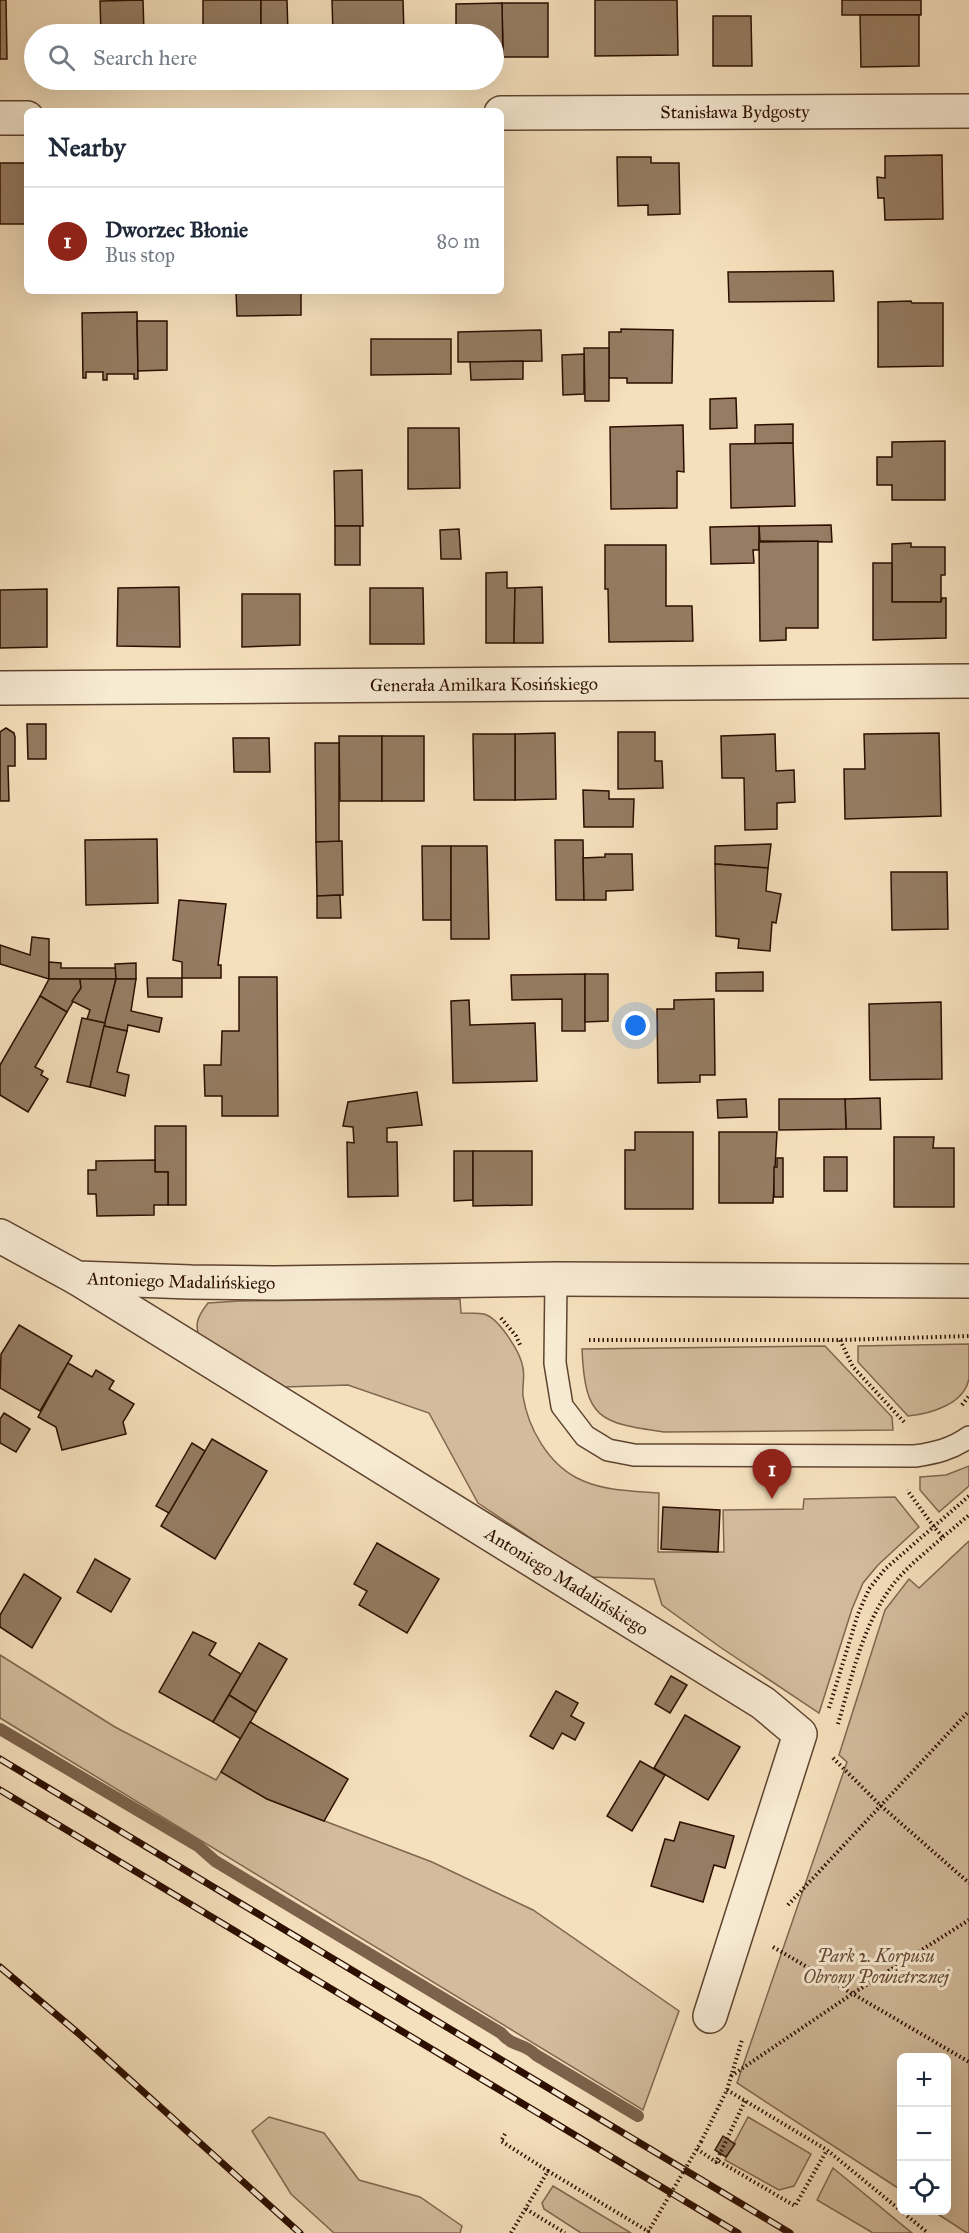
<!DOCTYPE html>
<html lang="en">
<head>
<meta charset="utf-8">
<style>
  :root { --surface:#fff; --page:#f2f2f3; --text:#1f2937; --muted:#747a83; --line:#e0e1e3; --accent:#8f2418 }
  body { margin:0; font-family:"IM FELL Great Primer",serif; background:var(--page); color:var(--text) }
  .controls { position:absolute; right:18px; bottom:18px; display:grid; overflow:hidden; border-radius:9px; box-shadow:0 6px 24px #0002 }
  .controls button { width:54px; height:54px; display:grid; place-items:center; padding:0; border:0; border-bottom:2px solid var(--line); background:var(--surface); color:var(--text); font:30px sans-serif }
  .you { position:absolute; left:636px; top:1026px; width:21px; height:21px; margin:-15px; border:4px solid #fff; border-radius:50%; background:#1a73e8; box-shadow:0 0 0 9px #1a73e833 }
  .badge { display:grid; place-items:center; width:39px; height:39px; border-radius:50%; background:var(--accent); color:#fff; font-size:20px; font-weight:700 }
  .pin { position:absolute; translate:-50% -50px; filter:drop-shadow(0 2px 3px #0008) }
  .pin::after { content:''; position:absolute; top:32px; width:21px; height:18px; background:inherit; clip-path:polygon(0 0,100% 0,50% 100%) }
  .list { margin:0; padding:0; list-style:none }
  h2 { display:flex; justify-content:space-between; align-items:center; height:78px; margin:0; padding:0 24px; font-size:26px }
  h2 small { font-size:20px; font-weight:400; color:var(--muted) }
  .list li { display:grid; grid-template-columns:39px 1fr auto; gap:18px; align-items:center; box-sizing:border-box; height:108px; padding:0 24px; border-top:2px solid var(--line) }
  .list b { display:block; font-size:22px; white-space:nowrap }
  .list p { margin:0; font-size:20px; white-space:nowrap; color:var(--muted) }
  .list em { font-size:20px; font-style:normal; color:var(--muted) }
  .icon { flex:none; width:33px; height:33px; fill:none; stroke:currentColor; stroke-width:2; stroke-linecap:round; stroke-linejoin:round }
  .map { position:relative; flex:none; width:969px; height:2233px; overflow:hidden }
  .search { position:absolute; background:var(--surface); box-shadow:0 6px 24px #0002; left:24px; top:24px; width:480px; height:66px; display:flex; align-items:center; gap:15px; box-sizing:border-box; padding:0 21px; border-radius:33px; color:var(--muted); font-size:22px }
  .panel { position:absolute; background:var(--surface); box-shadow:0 6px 24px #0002; left:24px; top:108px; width:480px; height:186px; border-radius:9px }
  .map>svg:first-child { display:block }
</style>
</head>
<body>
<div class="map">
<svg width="969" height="2233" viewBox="0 0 969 2233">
  <rect width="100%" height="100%" fill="#f5e0bd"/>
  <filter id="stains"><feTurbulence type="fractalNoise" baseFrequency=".00333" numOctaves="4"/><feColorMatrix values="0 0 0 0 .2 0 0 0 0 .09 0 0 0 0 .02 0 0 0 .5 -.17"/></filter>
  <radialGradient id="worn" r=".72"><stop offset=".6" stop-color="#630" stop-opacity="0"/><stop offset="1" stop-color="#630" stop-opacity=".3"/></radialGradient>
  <!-- green -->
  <g fill="#d3bc9d" stroke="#80664e" stroke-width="1.5">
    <path d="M460 1299 461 1313C468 1313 476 1313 484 1314 499 1318 521 1353 523 1368 525 1377 522 1387 523 1396 528 1428 548 1463 577 1478 602 1491 632 1491 659 1493L658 1552H724L723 1510 803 1509 804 1499 895 1497 919 1527 878 1565 863 1583 852 1609 819 1713 720 1647 662 1605 654 1579 589 1577 478 1503 429 1413 348 1385 283 1387 202 1342C193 1326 197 1317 208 1303L238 1301Z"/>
    <path d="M969 1344C969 1355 969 1367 969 1378 965 1404 930 1414 908 1416L858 1362V1346Z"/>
    <path d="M825 1346 892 1417 893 1430 664 1432C599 1423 585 1419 582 1349Z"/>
    <polygon points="969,1466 969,1486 939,1512 920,1490 920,1477 946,1475"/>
    <polygon points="969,1541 969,2233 967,2233 933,2211 946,2210 946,2058 902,2058 901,2190 737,2083 847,1762 839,1755 885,1610 909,1579 919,1588"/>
    <polygon points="0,1655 115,1727 216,1780 221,1772 267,1799 432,1862 533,1910 679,2011 643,2110 0,1718"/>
    <polygon points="269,2117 324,2133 359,2180 420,2197 462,2226 460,2233 334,2233 291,2194 252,2131"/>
    <polygon points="748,2117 811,2154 794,2186 779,2190 725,2160"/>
    <polygon points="833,2168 912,2233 873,2233 817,2200"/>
    <polygon points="553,2186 631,2233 581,2233 544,2209 542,2203"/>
  </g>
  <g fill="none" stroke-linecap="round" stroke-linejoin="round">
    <!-- stream -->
    <path stroke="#7c624b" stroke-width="12" d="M0 1729 198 1846 215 1861 501 2033C514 2048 523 2042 536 2055L638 2116"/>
  </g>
  <!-- building -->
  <g fill="#957c62" stroke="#2d0f00" stroke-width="1.5">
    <polygon points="0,0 6,0 7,59 0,59"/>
    <polygon points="143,0 144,34 101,34 100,1"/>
    <rect x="203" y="0" width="58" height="34"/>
    <polygon points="261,0 287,0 288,34 261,34"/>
    <polygon points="332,0 403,0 404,34 333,34"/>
    <polygon points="595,0 677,0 678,55 595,56"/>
    <rect x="842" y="0" width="79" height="15"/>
    <polygon points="502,3 548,3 548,57 503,57"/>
    <polygon points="502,3 503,57 494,57 494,34 456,34 456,4"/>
    <polygon points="860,15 919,15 919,66 861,67"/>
    <polygon points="713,16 751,16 752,66 713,66"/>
    <polygon points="942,155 943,219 885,220 884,198 878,198 877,177 885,178 885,156"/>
    <polygon points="617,157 651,157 651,163 679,163 680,214 648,215 648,205 618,206"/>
    <rect x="0" y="163" width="27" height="61"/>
    <polygon points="833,271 834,301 729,302 728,272"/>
    <polygon points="236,291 301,291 301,315 237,316"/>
    <polygon points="911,301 912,303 943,303 943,366 878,367 878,302"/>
    <polygon points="137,312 138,379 134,379 134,374 107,374 107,380 103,380 103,372 86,372 86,378 83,378 82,313"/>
    <polygon points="137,321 167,321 167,370 138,371"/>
    <polygon points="621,329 673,330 672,383 627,383 627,378 609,378 609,332 621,332"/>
    <polygon points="541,330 542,361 458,362 458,332"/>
    <polygon points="371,339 451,339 451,374 371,375"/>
    <polygon points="584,348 609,348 609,401 585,401"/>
    <polygon points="584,354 584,394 563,395 562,355"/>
    <polygon points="523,361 523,379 471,380 470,362"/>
    <polygon points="736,398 737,428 710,429 710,399"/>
    <polygon points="793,424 793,443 755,444 755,425"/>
    <polygon points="683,425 684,472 677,471 677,508 611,509 610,427"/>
    <polygon points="408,428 459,428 460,488 408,489"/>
    <polygon points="945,441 945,500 892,500 892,485 877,485 877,457 892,457 892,442"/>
    <polygon points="793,443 795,506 731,508 730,444"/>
    <polygon points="362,470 363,526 335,526 334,471"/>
    <polygon points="831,525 832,542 760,541 759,526"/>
    <rect x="335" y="526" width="25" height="39"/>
    <polygon points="759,526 759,550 753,550 754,563 711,564 710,527"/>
    <polygon points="459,529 461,559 441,559 440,530"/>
    <polygon points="818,541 818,628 786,628 786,640 760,641 759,542"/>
    <polygon points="911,543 911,547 945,547 945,575 941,575 941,602 892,602 892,544"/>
    <polygon points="605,545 666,545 666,606 692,606 693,641 609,642 608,589 605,589"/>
    <polygon points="873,563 892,563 892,602 941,602 942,598 946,598 946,638 873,640"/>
    <polygon points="507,572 507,588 515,588 514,643 486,643 486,573"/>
    <polygon points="179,587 180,647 117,646 118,588"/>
    <polygon points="542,587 543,643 514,643 515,588"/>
    <polygon points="370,588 423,588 424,644 370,644"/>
    <polygon points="47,589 47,647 0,648 0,590"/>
    <polygon points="242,594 300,594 300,645 242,647"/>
    <polygon points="27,724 46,724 46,759 28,759"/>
    <polygon points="6,728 14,733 15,737 15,766 8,766 9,801 0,801 0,732"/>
    <polygon points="618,732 655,732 655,761 662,761 663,788 618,789"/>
    <polygon points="555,733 556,799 515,800 515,734"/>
    <polygon points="939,733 941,816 845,819 844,769 865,769 864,734"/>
    <polygon points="473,734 515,734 515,800 474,800"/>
    <polygon points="775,734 776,771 794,770 795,802 777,803 777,829 745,830 744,778 722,778 721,736"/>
    <polygon points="339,736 382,736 382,801 340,801"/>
    <rect x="382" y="736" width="42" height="65"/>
    <polygon points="233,738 269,738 270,772 234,772"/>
    <polygon points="315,743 339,743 339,842 316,842"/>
    <polygon points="583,790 609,791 609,799 634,799 633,827 584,827"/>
    <polygon points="157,839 158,903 86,905 85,840"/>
    <polygon points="555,840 583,840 584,900 556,900"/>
    <polygon points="342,841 343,895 317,896 316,842"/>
    <polygon points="771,844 768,868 715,864 715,846"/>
    <polygon points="422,846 451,846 451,920 423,920"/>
    <polygon points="451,846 487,846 489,939 451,939"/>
    <polygon points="605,854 632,854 633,890 606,891 606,900 584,900 583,858 605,857"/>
    <polygon points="715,864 768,868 766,891 781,894 776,923 772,922 770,951 738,948 739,939 716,936"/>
    <polygon points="891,872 947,872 948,929 892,930"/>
    <polygon points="340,895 341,918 317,918 317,896"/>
    <polygon points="179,900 226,904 218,965 221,965 221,978 182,978 182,962 173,960"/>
    <polygon points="32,937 49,939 49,979 0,964 0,945 30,955"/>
    <polygon points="49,962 61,963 61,968 116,968 116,979 49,979"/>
    <polygon points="136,963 136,979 116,979 115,964"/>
    <polygon points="763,972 763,991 716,991 716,973"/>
    <polygon points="585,974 585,1031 562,1031 562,999 512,1000 511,975"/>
    <polygon points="585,974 608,974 608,1021 585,1022"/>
    <polygon points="239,977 277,977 278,1116 222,1116 222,1096 205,1096 204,1065 221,1065 222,1031 239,1031"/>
    <polygon points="147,978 182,978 182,997 148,997"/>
    <polygon points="49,979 80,979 81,988 67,1012 40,996"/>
    <polygon points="80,979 116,979 105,1023 87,1019 90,1010 72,1001 81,988"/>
    <polygon points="116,979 136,979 131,1011 162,1018 159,1032 128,1025 127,1031 104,1026"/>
    <polygon points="40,996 67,1012 35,1067 43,1071 41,1075 48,1079 28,1112 0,1095 0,1065"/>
    <polygon points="714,999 715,1075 700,1075 700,1082 658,1083 657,1009 674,1009 674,1000"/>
    <polygon points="469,1000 470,1025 535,1023 537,1081 453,1083 451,1001"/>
    <polygon points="941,1002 942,1079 870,1080 869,1004"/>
    <polygon points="82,1018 105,1023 90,1087 67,1082"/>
    <polygon points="104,1026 127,1031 117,1072 129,1075 125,1096 90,1087"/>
    <polygon points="417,1092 422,1125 387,1128 387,1142 397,1142 398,1196 348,1197 347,1142 354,1143 353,1127 343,1126 348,1102"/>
    <polygon points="880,1098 881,1129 846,1129 845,1099"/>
    <polygon points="746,1099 747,1117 718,1118 717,1100"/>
    <polygon points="779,1099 845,1099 846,1129 779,1130"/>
    <polygon points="155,1126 186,1126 186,1205 168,1205 168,1172 155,1172"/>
    <polygon points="635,1132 693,1132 693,1209 625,1209 625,1150 635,1150"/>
    <polygon points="719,1132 777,1132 773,1203 719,1203"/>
    <polygon points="894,1137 934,1137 933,1148 954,1148 954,1207 894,1207"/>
    <polygon points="454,1151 473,1151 473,1200 454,1201"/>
    <polygon points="473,1151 532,1151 532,1205 473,1206"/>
    <rect x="824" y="1157" width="23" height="34"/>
    <polygon points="777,1158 783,1158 783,1197 774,1197 774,1167 777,1167"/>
    <polygon points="155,1160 155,1172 168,1172 168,1205 154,1205 154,1215 97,1216 96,1194 88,1194 88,1170 96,1170 96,1161"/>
    <polygon points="19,1325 72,1356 40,1411 0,1388 1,1354"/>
    <polygon points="68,1363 92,1377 96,1370 114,1381 109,1389 134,1404 123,1422 126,1434 62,1450 56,1427 38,1417"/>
    <polygon points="4,1413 30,1429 16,1452 0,1443 0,1419"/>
    <polygon points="212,1439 267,1471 215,1559 161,1526"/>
    <polygon points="192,1443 205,1451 169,1513 156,1506"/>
    <polygon points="663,1507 720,1510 718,1552 661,1549"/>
    <polygon points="377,1543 439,1579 407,1633 359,1605 367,1591 354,1584"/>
    <polygon points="95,1559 130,1579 111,1612 77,1592"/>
    <polygon points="24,1574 61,1598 32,1648 0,1627 0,1615"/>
    <polygon points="193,1632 216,1643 209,1655 241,1674 213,1722 159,1692"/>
    <polygon points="259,1643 287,1659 256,1712 229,1695"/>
    <polygon points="671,1676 687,1685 670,1713 655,1704"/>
    <polygon points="556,1691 578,1703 571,1716 584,1723 575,1740 562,1733 553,1749 530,1736"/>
    <polygon points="229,1695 256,1712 241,1739 213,1722"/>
    <polygon points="685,1715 740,1747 708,1800 654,1768"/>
    <polygon points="250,1722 348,1779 324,1821 267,1799 221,1772"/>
    <polygon points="640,1761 665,1775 632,1831 607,1816"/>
    <polygon points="680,1822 734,1836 725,1868 714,1865 703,1902 651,1886 665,1839 674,1841"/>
    <polygon points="723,2136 735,2144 726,2157 715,2150"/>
  </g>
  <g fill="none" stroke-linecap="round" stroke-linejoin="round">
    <!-- service casing -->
    <g stroke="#5f432f" stroke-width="24">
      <path id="service" d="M556 1279 555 1363 562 1406 585 1436 608 1450 634 1455 915 1456C936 1453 952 1449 969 1437"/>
    </g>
    <!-- minor casing -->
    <g stroke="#5f432f" stroke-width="36">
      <g id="minor">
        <path id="s1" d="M501 113 969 111"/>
        <polyline points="0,118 27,118"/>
        <path id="s2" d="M0 688 969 681"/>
        <path id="s3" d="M0 1236 77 1278 191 1282 274 1283 556 1279 969 1281"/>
        <path id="s4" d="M77 1278 763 1703 800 1734 710 2016"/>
      </g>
    </g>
    <!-- path -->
    <g stroke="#2d0f00" stroke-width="4" stroke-dasharray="1.5 3" stroke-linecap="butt">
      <polyline points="501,1318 516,1336 521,1347"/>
      <polyline points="589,1340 840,1340 969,1336"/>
      <polyline points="840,1340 853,1367 905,1423"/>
      <polyline points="962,1405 969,1396"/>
      <polyline points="943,1537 969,1515"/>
      <polyline points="829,1708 858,1614 869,1589 885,1569 969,1496"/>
      <path d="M838 1724C851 1680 861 1632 887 1593 901 1571 924 1554 943 1537L934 1527 907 1490"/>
      <polyline points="833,1758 880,1805 969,1883"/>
      <polyline points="788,1905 969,1711"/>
      <polyline points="773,1947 969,2062"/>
      <polyline points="731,2076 852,1994 969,1920"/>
      <polyline points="727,2090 827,2150 928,2233"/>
      <polyline points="745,2101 717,2160 795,2206 827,2150"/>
      <polyline points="505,2134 501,2141 548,2171"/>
      <polyline points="701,2142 727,2090 742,2040"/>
      <polyline points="697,2149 716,2162 718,2159"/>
      <polyline points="526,2209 565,2233"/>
      <polyline points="511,2233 548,2171 651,2233"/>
    </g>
    <!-- service -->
    <use href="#service" stroke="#f8ebd4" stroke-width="21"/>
    <!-- minor -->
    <use href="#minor" stroke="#f8ebd4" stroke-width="33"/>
    <!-- rail casing -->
    <g stroke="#2d0f00" stroke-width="7">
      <g id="rail">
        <polyline points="0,1759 790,2233"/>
        <polyline points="0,1790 738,2233"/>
        <polyline points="0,1967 78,2033 300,2233"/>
      </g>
    </g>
    <!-- rail -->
    <use href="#rail" stroke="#f8ebd4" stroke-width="4.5" stroke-dasharray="14" stroke-linecap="butt"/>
    <!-- path-bridge -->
    <polyline stroke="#2d0f00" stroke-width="4" stroke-dasharray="1.5 3" stroke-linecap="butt" points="648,2232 701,2142"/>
  </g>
  <g text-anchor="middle" stroke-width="6" stroke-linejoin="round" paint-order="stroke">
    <!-- street labels -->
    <g font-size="18" fill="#2d0f00" stroke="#f8ebd4">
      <text dy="6" stroke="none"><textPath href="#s1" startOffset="234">Stanisława Bydgosty</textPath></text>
      <text dy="6" stroke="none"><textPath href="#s2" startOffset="484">Generała Amilkara Kosińskiego</textPath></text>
      <text dy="6" stroke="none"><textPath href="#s3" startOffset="192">Antoniego Madalińskiego</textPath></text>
      <text dy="6" stroke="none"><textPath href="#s4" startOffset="576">Antoniego Madalińskiego</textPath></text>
    </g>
    <!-- park labels -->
    <g font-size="18" font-style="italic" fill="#674c37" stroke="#f8ebd4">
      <text x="876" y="1962">Park 2. Korpusu<tspan x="876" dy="21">Obrony Powietrznej</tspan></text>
    </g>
  </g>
  <rect width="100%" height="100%" filter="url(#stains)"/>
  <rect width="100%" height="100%" fill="url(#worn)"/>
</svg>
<div class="controls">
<button>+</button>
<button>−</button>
<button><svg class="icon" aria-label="locate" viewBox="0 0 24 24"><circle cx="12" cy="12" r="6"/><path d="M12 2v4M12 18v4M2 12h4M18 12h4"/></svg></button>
</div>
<div class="you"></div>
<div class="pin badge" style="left:772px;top:1499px">1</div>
<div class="search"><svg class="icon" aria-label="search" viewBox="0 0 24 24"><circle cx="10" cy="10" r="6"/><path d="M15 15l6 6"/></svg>Search here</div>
<section class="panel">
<h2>Nearby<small></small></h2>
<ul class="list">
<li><span class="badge">1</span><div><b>Dworzec Błonie</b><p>Bus stop</p></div><em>80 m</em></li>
</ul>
</section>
</div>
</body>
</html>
